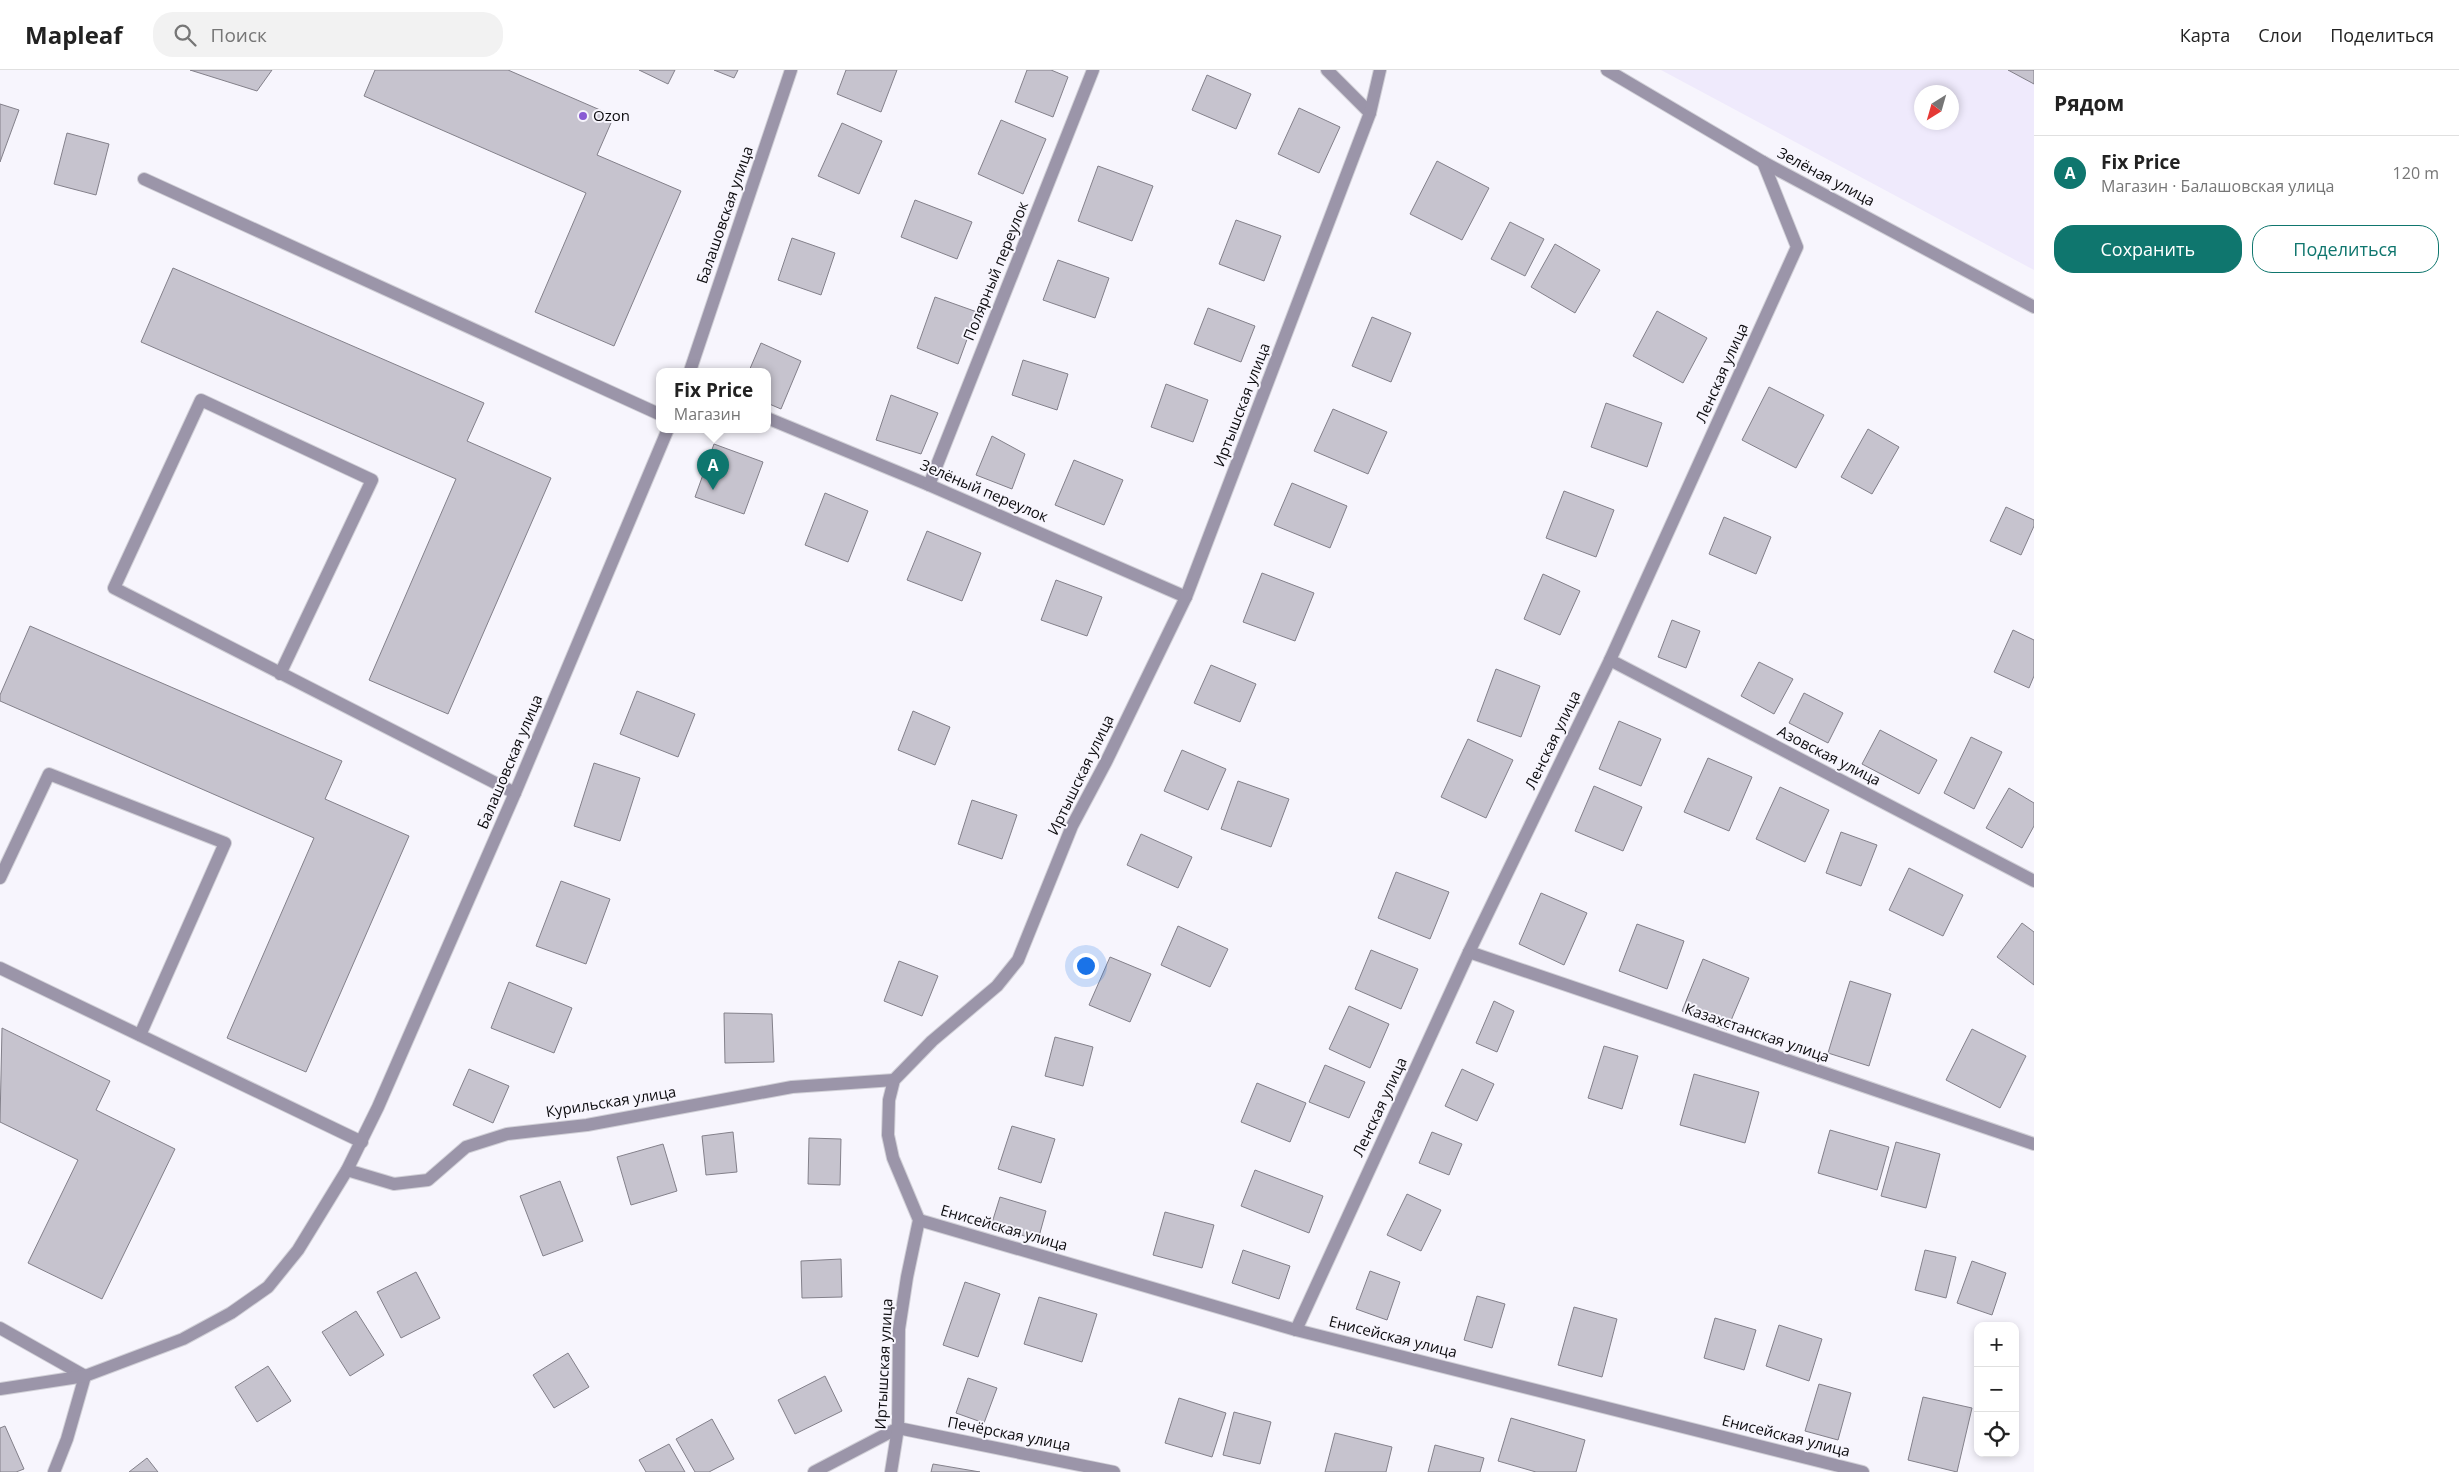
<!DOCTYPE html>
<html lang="ru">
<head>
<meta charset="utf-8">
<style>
  :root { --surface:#fff; --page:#f2f2f2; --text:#222; --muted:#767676; --line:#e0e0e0; --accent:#0f766e }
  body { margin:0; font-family:"Open Sans",sans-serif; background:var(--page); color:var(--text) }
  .controls { position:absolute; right:15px; bottom:15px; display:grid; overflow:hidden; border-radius:10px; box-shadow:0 2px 8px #0003 }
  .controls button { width:45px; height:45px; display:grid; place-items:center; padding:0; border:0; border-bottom:1px solid var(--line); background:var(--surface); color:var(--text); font:25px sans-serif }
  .compass { position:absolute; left:1914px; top:15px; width:45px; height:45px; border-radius:50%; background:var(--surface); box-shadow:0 2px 8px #0003; rotate:217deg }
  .you { position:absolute; left:1085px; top:895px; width:18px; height:18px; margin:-12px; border:4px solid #fff; border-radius:50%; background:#1a73e8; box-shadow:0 0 0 8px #1a73e833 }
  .badge { display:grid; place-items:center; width:32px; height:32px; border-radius:50%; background:var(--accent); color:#fff; font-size:16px; font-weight:700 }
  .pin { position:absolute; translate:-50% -41px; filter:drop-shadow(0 1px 2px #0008) }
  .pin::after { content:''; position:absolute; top:26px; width:18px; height:15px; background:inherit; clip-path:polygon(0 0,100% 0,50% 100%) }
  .popup { position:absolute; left:656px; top:298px; width:115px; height:65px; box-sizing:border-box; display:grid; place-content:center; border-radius:10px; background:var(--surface); filter:drop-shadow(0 1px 4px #0005); font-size:16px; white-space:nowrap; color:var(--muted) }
  .popup b { font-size:19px; color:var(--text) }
  .popup::after { content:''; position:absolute; left:50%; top:100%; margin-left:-10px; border:10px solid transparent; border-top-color:var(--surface) }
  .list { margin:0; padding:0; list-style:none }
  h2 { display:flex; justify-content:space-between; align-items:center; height:65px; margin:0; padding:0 20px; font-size:21px }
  h2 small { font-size:16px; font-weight:400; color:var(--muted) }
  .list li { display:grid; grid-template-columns:32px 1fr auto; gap:15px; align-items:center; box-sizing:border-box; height:75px; padding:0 20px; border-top:1px solid var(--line) }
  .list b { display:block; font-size:19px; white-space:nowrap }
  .list p { margin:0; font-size:16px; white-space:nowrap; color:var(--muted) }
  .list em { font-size:16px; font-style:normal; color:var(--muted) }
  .actions { display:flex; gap:10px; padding:15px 20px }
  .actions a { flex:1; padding:11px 0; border:1px solid var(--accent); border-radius:20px; text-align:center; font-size:18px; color:var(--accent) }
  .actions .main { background:var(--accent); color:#fff }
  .icon { flex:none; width:28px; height:28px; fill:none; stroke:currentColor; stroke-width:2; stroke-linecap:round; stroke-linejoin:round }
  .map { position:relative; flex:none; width:2034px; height:1402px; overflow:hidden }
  header { display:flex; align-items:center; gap:30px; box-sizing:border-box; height:70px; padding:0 25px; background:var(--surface); border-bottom:1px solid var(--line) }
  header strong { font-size:24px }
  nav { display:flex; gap:28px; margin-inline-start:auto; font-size:18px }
  .search { width:350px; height:45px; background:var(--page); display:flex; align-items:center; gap:12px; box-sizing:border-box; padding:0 18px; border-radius:20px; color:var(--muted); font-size:19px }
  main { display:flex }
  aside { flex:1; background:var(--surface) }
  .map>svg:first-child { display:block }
</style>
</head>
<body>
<header>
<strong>Mapleaf</strong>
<div class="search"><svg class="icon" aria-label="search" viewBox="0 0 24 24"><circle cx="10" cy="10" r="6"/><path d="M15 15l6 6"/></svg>Поиск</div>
<nav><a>Карта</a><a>Слои</a><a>Поделиться</a></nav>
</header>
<main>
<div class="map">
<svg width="2034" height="1402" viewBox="0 0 2034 1402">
  <rect width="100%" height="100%" fill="#f7f5fd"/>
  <!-- built -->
  <path fill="#efeafc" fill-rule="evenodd" d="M1661 0H2034V200ZM1922 22H1952V52H1922Z"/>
  <!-- building -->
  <g fill="#c6c3ce" stroke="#83808a">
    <polygon points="190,0 272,0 257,21"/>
    <polygon points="375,0 508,0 614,46 597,85 681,121 614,276 535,242 586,123 364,26"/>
    <polygon points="639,0 675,0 668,14"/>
    <polygon points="714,0 738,0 734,8"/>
    <polygon points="846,0 897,0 881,42 837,24"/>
    <polygon points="1027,0 1051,0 1068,7 1053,47 1015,32"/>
    <polygon points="2008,0 2034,0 2034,14"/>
    <polygon points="1207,5 1251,24 1236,59 1192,40"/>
    <polygon points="0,34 19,40 0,92"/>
    <polygon points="1299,38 1340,57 1319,103 1278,84"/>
    <polygon points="1001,50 1046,69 1023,124 978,104"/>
    <polygon points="842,53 882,71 859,124 818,106"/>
    <polygon points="67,63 109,74 96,125 54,114"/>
    <polygon points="1437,91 1489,118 1462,170 1410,144"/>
    <polygon points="1098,96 1153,116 1132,171 1078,151"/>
    <polygon points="915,130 972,152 957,189 901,167"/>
    <polygon points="1236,150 1281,166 1264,211 1219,194"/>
    <polygon points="1510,152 1544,169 1525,206 1491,189"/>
    <polygon points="792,168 835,183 821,225 778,210"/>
    <polygon points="1555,174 1600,200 1575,243 1531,217"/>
    <polygon points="1058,190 1109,208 1095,248 1043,230"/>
    <polygon points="173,198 484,333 467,371 551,408 448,644 369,610 456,409 141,272"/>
    <polygon points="935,227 977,242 958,294 917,278"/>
    <polygon points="1208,238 1255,256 1241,292 1194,274"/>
    <polygon points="1657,241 1707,268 1683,313 1633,286"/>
    <polygon points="1372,247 1411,263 1391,312 1352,296"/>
    <polygon points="761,273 801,291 781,339 767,333 767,301 749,301"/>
    <polygon points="1023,290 1068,304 1057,340 1012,325"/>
    <polygon points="1166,314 1208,330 1193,372 1151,357"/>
    <polygon points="1769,317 1824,345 1796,398 1742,370"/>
    <polygon points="891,325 938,343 921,384 876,370"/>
    <polygon points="1606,333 1662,353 1647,397 1591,377"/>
    <polygon points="1333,339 1387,362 1368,404 1314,381"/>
    <polygon points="1868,359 1899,377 1872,424 1841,407"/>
    <polygon points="992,366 1025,384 1012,419 976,405"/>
    <polygon points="714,374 763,392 744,444 695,427"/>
    <polygon points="1074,390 1123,410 1104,455 1055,435"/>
    <polygon points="1292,413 1347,436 1330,478 1274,455"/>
    <polygon points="1564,421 1614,440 1596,487 1546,468"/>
    <polygon points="825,423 868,441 848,492 805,475"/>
    <polygon points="2006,437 2034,450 2034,456 2021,485 1990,471"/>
    <polygon points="1724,447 1771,467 1756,504 1709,484"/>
    <polygon points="927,461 981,483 962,531 907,510"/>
    <polygon points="1262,503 1314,523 1295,571 1243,552"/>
    <polygon points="1543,504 1580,521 1560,565 1524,549"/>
    <polygon points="1056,510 1102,527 1087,566 1041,550"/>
    <polygon points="1672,550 1700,561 1686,598 1658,587"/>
    <polygon points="30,556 342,691 325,729 409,766 306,1002 227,968 314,768 0,631 0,625"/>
    <polygon points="2013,560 2034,570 2034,606 2029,618 1994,602"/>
    <polygon points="1759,592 1793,609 1774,644 1741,626"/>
    <polygon points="1211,595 1256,614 1240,652 1194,633"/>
    <polygon points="1496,599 1540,616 1521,667 1477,651"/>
    <polygon points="637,621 695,644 678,687 620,664"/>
    <polygon points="1804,623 1843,643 1828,673 1789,653"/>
    <polygon points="913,641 950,657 935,695 898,680"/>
    <polygon points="1619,651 1661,669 1641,716 1599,699"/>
    <polygon points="1880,660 1937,690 1919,724 1862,694"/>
    <polygon points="1971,667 2002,682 1974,739 1944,723"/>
    <polygon points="1468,669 1513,690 1486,748 1441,727"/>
    <polygon points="1182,680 1226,699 1208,740 1164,721"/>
    <polygon points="1708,688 1752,707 1729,761 1684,742"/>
    <polygon points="594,693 640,708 620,771 574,756"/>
    <polygon points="1238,711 1289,729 1271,777 1221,759"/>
    <polygon points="1594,716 1642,737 1623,781 1575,761"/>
    <polygon points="1780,717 1829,740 1805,792 1756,769"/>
    <polygon points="2009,718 2034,733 2034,756 2022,778 1986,758"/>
    <polygon points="972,730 1017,745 1002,789 958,774"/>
    <polygon points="1841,762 1877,775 1861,816 1826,803"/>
    <polygon points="1141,764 1192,787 1178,818 1127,795"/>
    <polygon points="1909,798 1963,825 1943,866 1889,840"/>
    <polygon points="1396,802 1449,822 1430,869 1378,848"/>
    <polygon points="561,811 610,829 586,894 536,876"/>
    <polygon points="1541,823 1587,843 1564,895 1519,874"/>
    <polygon points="2022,853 2034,862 2034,915 1997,887"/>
    <polygon points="1637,854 1684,871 1667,919 1619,901"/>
    <polygon points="1178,856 1228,879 1210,917 1161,895"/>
    <polygon points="1371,880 1418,899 1401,939 1355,919"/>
    <polygon points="1110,887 1151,904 1130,952 1089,935"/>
    <polygon points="1703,889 1749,908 1727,960 1682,941"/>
    <polygon points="899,891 938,906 922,946 884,931"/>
    <polygon points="1850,911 1891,924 1869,996 1828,983"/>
    <polygon points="509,912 572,938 554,983 491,958"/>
    <polygon points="1494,931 1514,941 1497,982 1476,973"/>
    <polygon points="1349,936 1389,954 1370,998 1329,979"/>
    <polygon points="724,943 772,944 774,992 725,993"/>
    <polygon points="2,958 110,1011 96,1040 175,1079 102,1229 28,1193 78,1090 0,1052"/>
    <polygon points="1972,959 2026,986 2000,1038 1946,1010"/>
    <polygon points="1055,967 1093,977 1083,1016 1045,1006"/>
    <polygon points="1604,976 1638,986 1622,1039 1588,1028"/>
    <polygon points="1325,995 1365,1012 1349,1048 1309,1032"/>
    <polygon points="469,999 509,1016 493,1053 453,1035"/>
    <polygon points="1462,999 1494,1014 1477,1051 1445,1036"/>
    <polygon points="1694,1004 1759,1022 1745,1073 1680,1055"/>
    <polygon points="1257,1013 1306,1033 1290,1072 1241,1052"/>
    <polygon points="1012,1056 1055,1069 1041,1113 998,1099"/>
    <polygon points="1830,1060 1889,1077 1877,1120 1818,1103"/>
    <polygon points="733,1062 737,1102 706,1105 702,1066"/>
    <polygon points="1432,1062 1462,1074 1449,1105 1419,1093"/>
    <polygon points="809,1068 841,1069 840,1115 808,1114"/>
    <polygon points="1896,1072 1940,1084 1926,1138 1881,1126"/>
    <polygon points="663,1074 677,1121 631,1135 617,1087"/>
    <polygon points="1255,1100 1323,1126 1309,1163 1241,1136"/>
    <polygon points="560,1111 583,1171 543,1186 520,1126"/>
    <polygon points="1407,1124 1441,1140 1421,1181 1387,1165"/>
    <polygon points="1000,1127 1046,1141 1038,1170 991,1156"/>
    <polygon points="1165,1142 1214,1155 1202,1198 1153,1185"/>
    <polygon points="1243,1180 1290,1196 1279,1229 1232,1213"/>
    <polygon points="1925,1180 1956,1187 1946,1228 1915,1220"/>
    <polygon points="841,1189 842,1227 802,1228 801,1191"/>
    <polygon points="1972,1191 2006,1203 1992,1245 1957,1233"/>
    <polygon points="1370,1201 1400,1212 1387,1250 1356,1239"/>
    <polygon points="416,1202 440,1248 401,1268 377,1222"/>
    <polygon points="965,1212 1000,1224 978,1287 943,1275"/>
    <polygon points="1477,1226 1505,1234 1492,1278 1464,1270"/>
    <polygon points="1039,1227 1097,1244 1082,1292 1024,1274"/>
    <polygon points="1574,1237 1617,1249 1602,1307 1558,1295"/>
    <polygon points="356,1241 384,1285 350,1306 322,1262"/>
    <polygon points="1715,1248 1756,1260 1744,1300 1704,1288"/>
    <polygon points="1779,1255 1822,1269 1809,1311 1766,1296"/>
    <polygon points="568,1283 589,1317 554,1338 533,1305"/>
    <polygon points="268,1296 291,1331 257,1352 235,1317"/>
    <polygon points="825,1306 842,1341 795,1364 778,1330"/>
    <polygon points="968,1308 997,1318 984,1353 956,1343"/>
    <polygon points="1819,1314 1851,1323 1838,1370 1805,1361"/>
    <polygon points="1923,1327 1972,1338 1957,1402 1908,1390"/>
    <polygon points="1179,1328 1226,1343 1212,1387 1165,1373"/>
    <polygon points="1234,1342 1271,1352 1260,1394 1223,1385"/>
    <polygon points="1511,1348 1585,1370 1576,1402 1536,1402 1498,1391"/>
    <polygon points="712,1349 734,1389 709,1402 695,1402 676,1369"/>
    <polygon points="5,1356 24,1399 16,1402 0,1402 0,1358"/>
    <polygon points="1335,1363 1392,1377 1386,1402 1325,1402"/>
    <polygon points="669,1374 685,1402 646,1402 639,1390"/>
    <polygon points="1435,1375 1484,1388 1480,1402 1428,1402"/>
    <polygon points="147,1388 158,1402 129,1402"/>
    <polygon points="933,1394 980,1402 931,1402"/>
  </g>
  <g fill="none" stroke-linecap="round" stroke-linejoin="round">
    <!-- minor casing -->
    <g stroke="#d1d0d7" stroke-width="14">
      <g id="minor">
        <polyline points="1327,0 1370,43"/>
        <polyline points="1607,0 1763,92 2034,237"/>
        <polyline points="144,109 659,344"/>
        <polyline points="690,301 791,0"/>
        <polyline points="767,348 929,415 1186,527"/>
        <polyline points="929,415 1093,0"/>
        <polyline points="1610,590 2034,811"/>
        <polyline points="280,604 372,410 201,330 114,518 515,723"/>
        <polyline points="0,808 49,704 225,773 140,965"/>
        <polyline points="1469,882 2034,1074"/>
        <polyline points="0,898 362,1072"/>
        <polyline points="347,1100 394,1114 428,1110 466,1077 507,1064 587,1055 792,1017 894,1010"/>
        <polyline points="919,1150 1296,1260 1863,1402"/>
        <polyline points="0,1258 85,1306 67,1369 54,1402"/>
        <polyline points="1296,1260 1469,882 1610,590 1797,177 1763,92"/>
        <polyline points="0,1319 85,1306 183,1269 231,1243 268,1217 298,1180 347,1100 378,1037 515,723 668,359"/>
        <polyline points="814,1402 898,1358 1114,1402"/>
        <polyline points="891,1402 898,1358 899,1259 907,1207 919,1150 893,1088 888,1065 889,1030 894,1010 932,971 997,916 1018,890 1072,756 1106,692 1186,527 1370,43 1380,0"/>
      </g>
    </g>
    <!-- minor -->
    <use href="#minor" stroke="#9b95a9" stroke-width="12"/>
  </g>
  <!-- markers -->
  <circle fill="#895bd4" stroke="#f7f5fd" stroke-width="2" cx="583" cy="46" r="5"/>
  <g text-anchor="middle" stroke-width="4" stroke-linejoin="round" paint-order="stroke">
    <!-- poi labels -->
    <g font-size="15" fill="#0c0b0e" stroke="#f7f5fd" text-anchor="start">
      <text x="593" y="51">Ozon</text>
    </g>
    <!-- street labels -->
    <g font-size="15" fill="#0c0b0e" stroke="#f7f5fd">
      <text transform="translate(1826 107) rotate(28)" y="5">Зелёная улица</text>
      <text transform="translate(725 145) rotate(-71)" y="5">Балашовская улица</text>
      <text transform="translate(996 201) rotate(-68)" y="5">Полярный переулок</text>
      <text transform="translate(1722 303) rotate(-66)" y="5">Ленская улица</text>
      <text transform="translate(1242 335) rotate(-69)" y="5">Иртышская улица</text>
      <text transform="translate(984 421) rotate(23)" y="5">Зелёный переулок</text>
      <text transform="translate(1553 670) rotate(-64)" y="5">Ленская улица</text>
      <text transform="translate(1829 686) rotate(27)" y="5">Азовская улица</text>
      <text transform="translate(510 692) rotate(-67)" y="5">Балашовская улица</text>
      <text transform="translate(1081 705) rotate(-64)" y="5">Иртышская улица</text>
      <text transform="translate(1757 963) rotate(19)" y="5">Казахстанская улица</text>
      <text transform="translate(611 1032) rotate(-9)" y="5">Курильская улица</text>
      <text transform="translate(1380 1037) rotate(-65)" y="5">Ленская улица</text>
      <text transform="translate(1004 1158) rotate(16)" y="5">Енисейская улица</text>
      <text transform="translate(1393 1267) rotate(14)" y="5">Енисейская улица</text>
      <text transform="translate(884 1294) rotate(-87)" y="5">Иртышская улица</text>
      <text transform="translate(1009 1364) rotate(11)" y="5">Печёрская улица</text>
      <text transform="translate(1786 1366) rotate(14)" y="5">Енисейская улица</text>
    </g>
  </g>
</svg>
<div class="controls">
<button>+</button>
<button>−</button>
<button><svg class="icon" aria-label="locate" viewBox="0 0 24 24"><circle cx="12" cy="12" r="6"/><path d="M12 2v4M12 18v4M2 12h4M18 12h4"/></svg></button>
</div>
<svg class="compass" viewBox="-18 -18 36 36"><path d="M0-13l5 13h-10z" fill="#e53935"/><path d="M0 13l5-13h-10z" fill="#767676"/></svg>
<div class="you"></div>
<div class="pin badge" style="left:713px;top:420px">A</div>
<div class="popup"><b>Fix Price</b>Магазин</div>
</div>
<aside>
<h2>Рядом<small></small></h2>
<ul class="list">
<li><span class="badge">A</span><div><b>Fix Price</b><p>Магазин · Балашовская улица</p></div><em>120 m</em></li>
</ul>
<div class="actions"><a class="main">Сохранить</a><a>Поделиться</a></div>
</aside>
</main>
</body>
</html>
